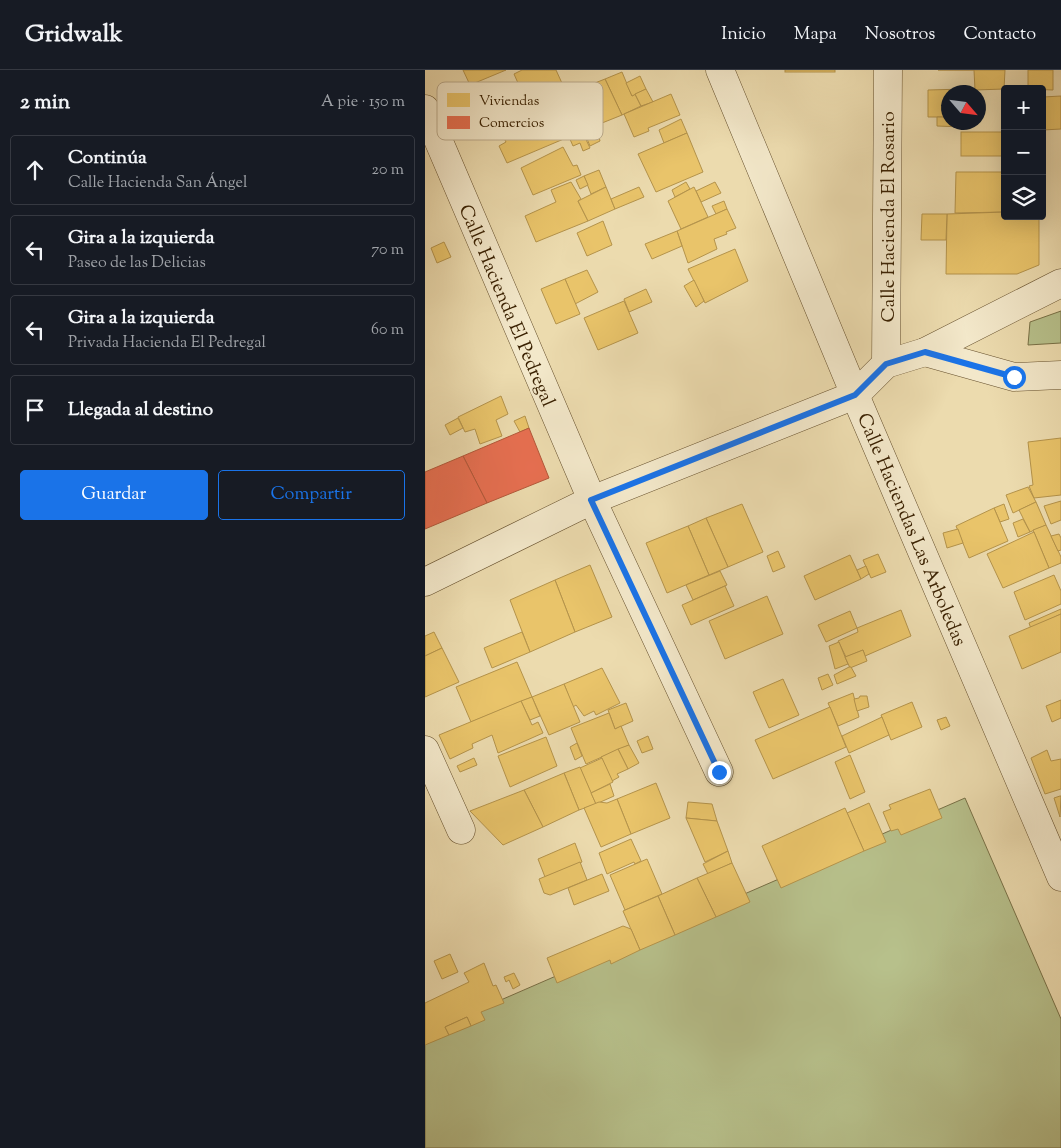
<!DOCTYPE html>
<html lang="es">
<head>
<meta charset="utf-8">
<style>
  :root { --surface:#171b24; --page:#242831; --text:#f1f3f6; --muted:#9ea1a6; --line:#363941; --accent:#1a73e8 }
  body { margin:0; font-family:"Sorts Mill Goudy",serif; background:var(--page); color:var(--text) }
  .controls { position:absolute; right:15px; top:15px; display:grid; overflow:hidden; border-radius:5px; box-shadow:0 5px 20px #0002 }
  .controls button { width:45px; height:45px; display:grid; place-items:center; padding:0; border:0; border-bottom:1px solid var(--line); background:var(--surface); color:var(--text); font:25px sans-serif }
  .compass { position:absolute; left:516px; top:15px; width:45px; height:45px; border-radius:50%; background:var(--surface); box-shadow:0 5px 20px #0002; rotate:118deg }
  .stop { position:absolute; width:15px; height:15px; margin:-11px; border:4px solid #1a73e8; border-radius:50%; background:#fff }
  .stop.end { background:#1a73e8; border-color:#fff; box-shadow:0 1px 5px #0008 }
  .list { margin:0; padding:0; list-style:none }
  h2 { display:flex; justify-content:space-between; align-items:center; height:65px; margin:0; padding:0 20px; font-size:21px }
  h2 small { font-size:16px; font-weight:400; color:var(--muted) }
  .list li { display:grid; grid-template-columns:32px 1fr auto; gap:15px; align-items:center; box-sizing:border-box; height:70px; margin:0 10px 10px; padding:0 10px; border:1px solid var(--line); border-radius:5px }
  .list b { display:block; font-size:19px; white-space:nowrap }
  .list p { margin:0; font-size:16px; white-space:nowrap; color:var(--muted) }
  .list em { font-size:16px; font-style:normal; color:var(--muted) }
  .actions { display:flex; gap:10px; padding:15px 20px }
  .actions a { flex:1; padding:11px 0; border:1px solid var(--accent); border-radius:5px; text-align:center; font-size:18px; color:var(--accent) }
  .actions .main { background:var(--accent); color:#fff }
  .icon { flex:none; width:28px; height:28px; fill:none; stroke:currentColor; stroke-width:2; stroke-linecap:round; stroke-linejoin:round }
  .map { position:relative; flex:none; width:636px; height:1078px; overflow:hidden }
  header { display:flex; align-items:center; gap:30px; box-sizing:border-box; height:70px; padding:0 25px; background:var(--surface); border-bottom:1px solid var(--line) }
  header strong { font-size:24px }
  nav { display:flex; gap:28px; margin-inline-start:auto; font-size:18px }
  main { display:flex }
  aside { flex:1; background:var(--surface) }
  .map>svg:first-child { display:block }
</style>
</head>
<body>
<header>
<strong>Gridwalk</strong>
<nav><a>Inicio</a><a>Mapa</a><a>Nosotros</a><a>Contacto</a></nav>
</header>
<main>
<aside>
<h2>2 min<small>A pie · 150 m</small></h2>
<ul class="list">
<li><svg class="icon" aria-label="ahead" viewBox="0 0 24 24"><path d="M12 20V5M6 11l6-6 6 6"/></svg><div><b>Continúa</b><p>Calle Hacienda San Ángel</p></div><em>20 m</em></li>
<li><svg class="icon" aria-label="left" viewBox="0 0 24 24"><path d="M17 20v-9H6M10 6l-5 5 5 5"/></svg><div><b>Gira a la izquierda</b><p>Paseo de las Delicias</p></div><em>70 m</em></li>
<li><svg class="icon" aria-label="left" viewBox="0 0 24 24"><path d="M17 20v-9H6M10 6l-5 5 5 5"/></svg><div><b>Gira a la izquierda</b><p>Privada Hacienda El Pedregal</p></div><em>60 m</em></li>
<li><svg class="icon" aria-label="arrive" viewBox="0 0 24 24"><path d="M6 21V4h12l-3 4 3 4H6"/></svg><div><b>Llegada al destino</b></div></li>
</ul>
<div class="actions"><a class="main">Guardar</a><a>Compartir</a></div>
</aside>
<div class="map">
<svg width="636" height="1078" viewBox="0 0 636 1078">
  <rect width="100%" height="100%" fill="#ecdbae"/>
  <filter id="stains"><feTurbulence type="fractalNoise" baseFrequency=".004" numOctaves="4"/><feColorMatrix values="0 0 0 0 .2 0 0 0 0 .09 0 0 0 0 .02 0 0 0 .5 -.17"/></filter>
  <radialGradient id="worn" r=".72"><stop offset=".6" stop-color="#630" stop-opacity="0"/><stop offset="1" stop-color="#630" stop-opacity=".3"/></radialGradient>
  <!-- green -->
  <g fill="#b7c08b" stroke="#787046">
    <polygon points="636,241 636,273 603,275 605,252"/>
    <polygon points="540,728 636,949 636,1078 0,1078 0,963"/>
  </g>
  <!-- homes -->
  <g fill="#e9c46a" stroke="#b4934b">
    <polygon points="38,0 81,0 45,15"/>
    <polygon points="97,0 131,0 141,22 104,38 89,4"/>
    <rect x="360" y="0" width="50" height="2"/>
    <polygon points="513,0 580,0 579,19 550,20 549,0"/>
    <polygon points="603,0 628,0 628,20 603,19"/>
    <polygon points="197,2 207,26 210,24 216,36 197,45 180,9"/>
    <polygon points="215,6 221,19 207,26 201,13"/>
    <polygon points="180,9 197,45 157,61 142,24"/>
    <polygon points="221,19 228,32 216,36 210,24"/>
    <polygon points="541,19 541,22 524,22 524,47 503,47 503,20"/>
    <polygon points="246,24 255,45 223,58 224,61 209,67 199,44"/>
    <polygon points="636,26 636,59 618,60 618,27"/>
    <polygon points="126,31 141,68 82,93 74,76 81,72 71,53"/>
    <polygon points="512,47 524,47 524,52 538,52 538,57 512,56"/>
    <polygon points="256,49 262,63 239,73 234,60"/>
    <polygon points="172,59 175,71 165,76 160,64"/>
    <polygon points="157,61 165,78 158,81 155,73 148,76 144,67"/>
    <rect x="536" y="62" width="44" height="24"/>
    <polygon points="262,63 278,102 231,122 213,84"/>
    <polygon points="138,77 148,96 152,95 156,105 108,125 96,98"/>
    <polygon points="174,100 181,117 166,124 159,106"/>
    <polygon points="531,102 580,102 580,142 530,143"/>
    <polygon points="159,106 163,115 155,119 151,110"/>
    <polygon points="146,112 156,129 153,131 163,151 111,172 100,146 131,132 126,120"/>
    <polygon points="261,112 265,119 250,127 247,120"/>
    <polygon points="290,112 296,123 276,132 271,121"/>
    <polygon points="181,117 190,139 163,151 153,131"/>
    <polygon points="214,117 219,127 190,139 186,129"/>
    <polygon points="269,117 283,147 256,159 243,131"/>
    <polygon points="299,131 302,139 291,144 287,136"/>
    <polygon points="302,139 311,158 301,162 302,164 289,169 292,179 263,193 252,161"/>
    <polygon points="580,142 580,146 614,146 614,195 592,204 521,204 522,144"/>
    <polygon points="497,144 522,144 521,170 496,170"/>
    <polygon points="178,151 187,175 162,186 152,163"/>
    <polygon points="252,161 257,176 227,189 220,174"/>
    <polygon points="19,172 26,187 12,193 6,178"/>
    <polygon points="310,179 323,211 280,233 263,199"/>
    <polygon points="162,200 173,222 150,234 140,209"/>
    <polygon points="140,209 155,244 131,254 116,219"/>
    <polygon points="269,210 279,231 271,237 259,216"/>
    <polygon points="221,219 227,232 204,242 199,229"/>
    <polygon points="199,231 213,263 173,280 159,248"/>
    <polygon points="76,326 83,344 71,350 77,366 55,374 50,359 40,362 33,347"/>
    <polygon points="100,346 104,358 95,362 89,351"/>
    <polygon points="33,348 38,358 25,365 20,355"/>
    <polygon points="636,368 636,425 609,428 604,416 608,415 603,372"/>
    <polygon points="603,417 611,432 588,443 581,425"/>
    <polygon points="636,431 636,450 626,454 619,436"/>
    <polygon points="611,432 621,455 605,462 594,440"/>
    <polygon points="317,434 338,482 303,497 281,448"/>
    <polygon points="579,434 584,449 575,452 569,438"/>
    <polygon points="569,438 583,471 544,488 531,456"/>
    <polygon points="281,448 303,497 284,505 263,456"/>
    <polygon points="598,449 605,462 593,467 588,453"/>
    <polygon points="621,455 636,487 636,493 624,498 608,460"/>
    <polygon points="263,456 284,505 242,523 221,473"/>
    <polygon points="533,459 538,473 522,478 518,463"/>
    <polygon points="609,462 624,498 578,518 562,484"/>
    <polygon points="634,464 636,468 636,480 633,481 626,466"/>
    <polygon points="353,481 360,497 348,502 342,486"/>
    <polygon points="453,484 461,502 446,508 438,490"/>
    <polygon points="425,485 436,509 390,530 379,506"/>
    <polygon points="165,495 187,547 150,562 130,510"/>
    <polygon points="441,496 444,504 436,509 432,500"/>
    <polygon points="295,501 302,515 268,530 261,515"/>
    <polygon points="629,505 636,521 636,534 600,550 589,522"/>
    <polygon points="130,510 150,562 105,582 85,530"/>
    <polygon points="300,516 309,536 266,555 257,535"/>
    <polygon points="342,526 358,564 300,589 284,551"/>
    <polygon points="636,539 636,544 606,558 605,556 604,553"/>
    <polygon points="476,540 486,566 440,586 438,580 421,587 413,571 433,562 432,558"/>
    <polygon points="425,541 432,558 401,572 393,555"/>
    <polygon points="636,544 636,582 597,599 584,566"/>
    <polygon points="9,562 17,578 0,586 0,566"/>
    <polygon points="97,562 105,582 67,598 59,578"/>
    <polygon points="414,572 423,594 410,599 404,576"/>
    <polygon points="17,578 34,612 0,627 0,586"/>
    <polygon points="438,580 442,591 425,598 420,587"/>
    <polygon points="92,592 107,627 46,652 31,617"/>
    <polygon points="424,597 426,597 431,606 412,614 409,605"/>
    <polygon points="177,598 195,633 171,645 169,641 159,646 151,635 148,637 139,614"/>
    <polygon points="403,604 408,615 397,620 393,608"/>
    <polygon points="358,609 374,645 344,658 328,622"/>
    <polygon points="139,614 155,652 124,665 107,627"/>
    <polygon points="428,623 434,647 413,656 403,633"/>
    <polygon points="435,626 442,626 444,637 432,641 429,629 434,628"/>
    <polygon points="107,627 115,646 105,650 96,631"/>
    <polygon points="636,630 636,648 627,652 621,636"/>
    <polygon points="96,631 107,655 113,652 118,663 73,683 67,665 47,674 48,678 25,689 14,665"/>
    <polygon points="487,632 497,657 466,670 456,645"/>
    <polygon points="201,633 208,651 190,659 183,640"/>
    <polygon points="405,637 421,677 348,709 330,670"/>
    <polygon points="184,643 190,659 196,656 204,675 161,694 146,658"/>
    <polygon points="457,647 464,665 424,683 417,666"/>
    <polygon points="521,647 525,656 516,660 512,650"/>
    <polygon points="223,666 228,679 217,683 212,671"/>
    <polygon points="121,667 132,696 85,717 73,686"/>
    <polygon points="152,673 157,686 150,690 145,677"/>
    <polygon points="204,675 214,693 203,699 193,679"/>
    <polygon points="193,679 203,699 192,704 194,707 187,711 176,687"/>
    <polygon points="622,680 626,691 636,689 636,719 620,724 606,688"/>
    <polygon points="425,685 440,722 425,729 410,692"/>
    <polygon points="49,688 52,695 35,702 32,696"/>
    <polygon points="177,688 188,712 166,723 155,698"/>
    <polygon points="155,697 171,734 154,740 139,703"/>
    <polygon points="139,703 154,740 118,757 99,720"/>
    <polygon points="231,713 245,748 206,764 192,729"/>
    <polygon points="185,714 189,726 171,734 166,723"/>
    <polygon points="505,719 517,748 476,765 473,759 466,761 458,742 466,739 464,735"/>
    <polygon points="99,720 118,757 78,775 45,741"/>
    <polygon points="635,726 636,726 635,747 629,728"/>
    <polygon points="192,729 206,764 176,777 159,738 174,732 182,733"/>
    <polygon points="263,732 287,734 292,751 261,748"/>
    <polygon points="444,733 461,772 439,781 422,743"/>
    <polygon points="420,738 439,781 356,818 337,776"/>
    <polygon points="261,748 292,751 303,781 280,792"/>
    <polygon points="206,769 216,791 210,794 209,792 182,804 174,783"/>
    <polygon points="150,773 157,792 120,807 113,789"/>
    <polygon points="303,781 307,793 283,804 278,794"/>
    <polygon points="222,789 237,824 200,840 185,805"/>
    <polygon points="155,792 162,810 125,825 119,823 114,809"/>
    <polygon points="307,793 325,832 291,847 272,808"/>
    <polygon points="177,804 184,821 149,835 143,818"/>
    <polygon points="272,808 291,847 250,865 233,826"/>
    <polygon points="233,826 250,865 215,880 198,841"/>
    <polygon points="198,856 206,859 215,880 186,894 185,890 132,913 122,888"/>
    <polygon points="25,884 33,902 17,909 9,891"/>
    <polygon points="59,893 68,916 71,915 79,933 56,942 60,950 46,956 42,947 20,957 24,965 0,975 0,933 44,912 39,903"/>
    <polygon points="89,903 95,915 88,919 84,910 81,912 79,907"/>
    <polygon points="42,947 46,956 24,965 20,957"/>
  </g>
  <!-- shops -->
  <g fill="#e76f51" stroke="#b35839">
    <polygon points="104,358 124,408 62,433 38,386"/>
    <polygon points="38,386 62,433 0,459 0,402"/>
  </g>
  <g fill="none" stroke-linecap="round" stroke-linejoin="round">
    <!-- minor casing -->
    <g stroke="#66502d" stroke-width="29">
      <g id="minor">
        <polyline points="295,0 430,325 636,807"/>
        <polyline points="0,39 167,430 294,702"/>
        <polyline points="461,294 463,0"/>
        <polyline points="0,680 36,760"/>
      </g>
    </g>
    <!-- tertiary casing -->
    <g stroke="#66502d" stroke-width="29">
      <g id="tertiary">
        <polyline points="500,282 589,307 636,305"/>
        <polyline points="0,512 167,430 430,325 461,294 500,282 636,213"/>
      </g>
    </g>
    <!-- minor -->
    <use href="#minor" stroke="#f3e8ca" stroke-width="28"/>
    <!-- tertiary -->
    <use href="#tertiary" stroke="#f3e8ca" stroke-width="28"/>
  </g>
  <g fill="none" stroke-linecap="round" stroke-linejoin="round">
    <!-- route -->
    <polyline stroke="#1a73e8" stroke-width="6" points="294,702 166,430 430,325 461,294 500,282 589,307"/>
  </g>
  <g text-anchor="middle" stroke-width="5" stroke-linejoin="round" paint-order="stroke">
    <!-- street labels -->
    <g font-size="19" fill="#3a2102" stroke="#f3e8ca">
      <text transform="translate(462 147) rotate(-90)" y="7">Calle Hacienda El Rosario</text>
      <text transform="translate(83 235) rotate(67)" y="7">Calle Hacienda El Pedregal</text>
      <text transform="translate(488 459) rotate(67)" y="7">Calle Haciendas Las Arboledas</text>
    </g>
  </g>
  <!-- legend -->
  <rect x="12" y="12" width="166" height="58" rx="8" fill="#f3e8ca" stroke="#bcac8e" stroke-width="1"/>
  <rect x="22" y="23" width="23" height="14" fill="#e9c46a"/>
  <rect x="22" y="46" width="23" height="13" fill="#e76f51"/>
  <g font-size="14" fill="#3a2102">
    <text x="54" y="35">Viviendas</text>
    <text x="54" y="57">Comercios</text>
  </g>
  <rect width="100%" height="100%" filter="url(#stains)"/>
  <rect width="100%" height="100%" fill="url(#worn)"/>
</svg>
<div class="controls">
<button>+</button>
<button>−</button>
<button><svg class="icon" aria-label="layers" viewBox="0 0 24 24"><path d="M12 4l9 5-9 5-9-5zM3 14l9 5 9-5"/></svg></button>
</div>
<svg class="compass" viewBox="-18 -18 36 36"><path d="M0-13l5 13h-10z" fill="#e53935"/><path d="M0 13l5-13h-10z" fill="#9ea1a6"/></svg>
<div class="stop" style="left:589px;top:307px"></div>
<div class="stop end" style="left:294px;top:702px"></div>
</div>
</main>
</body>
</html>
